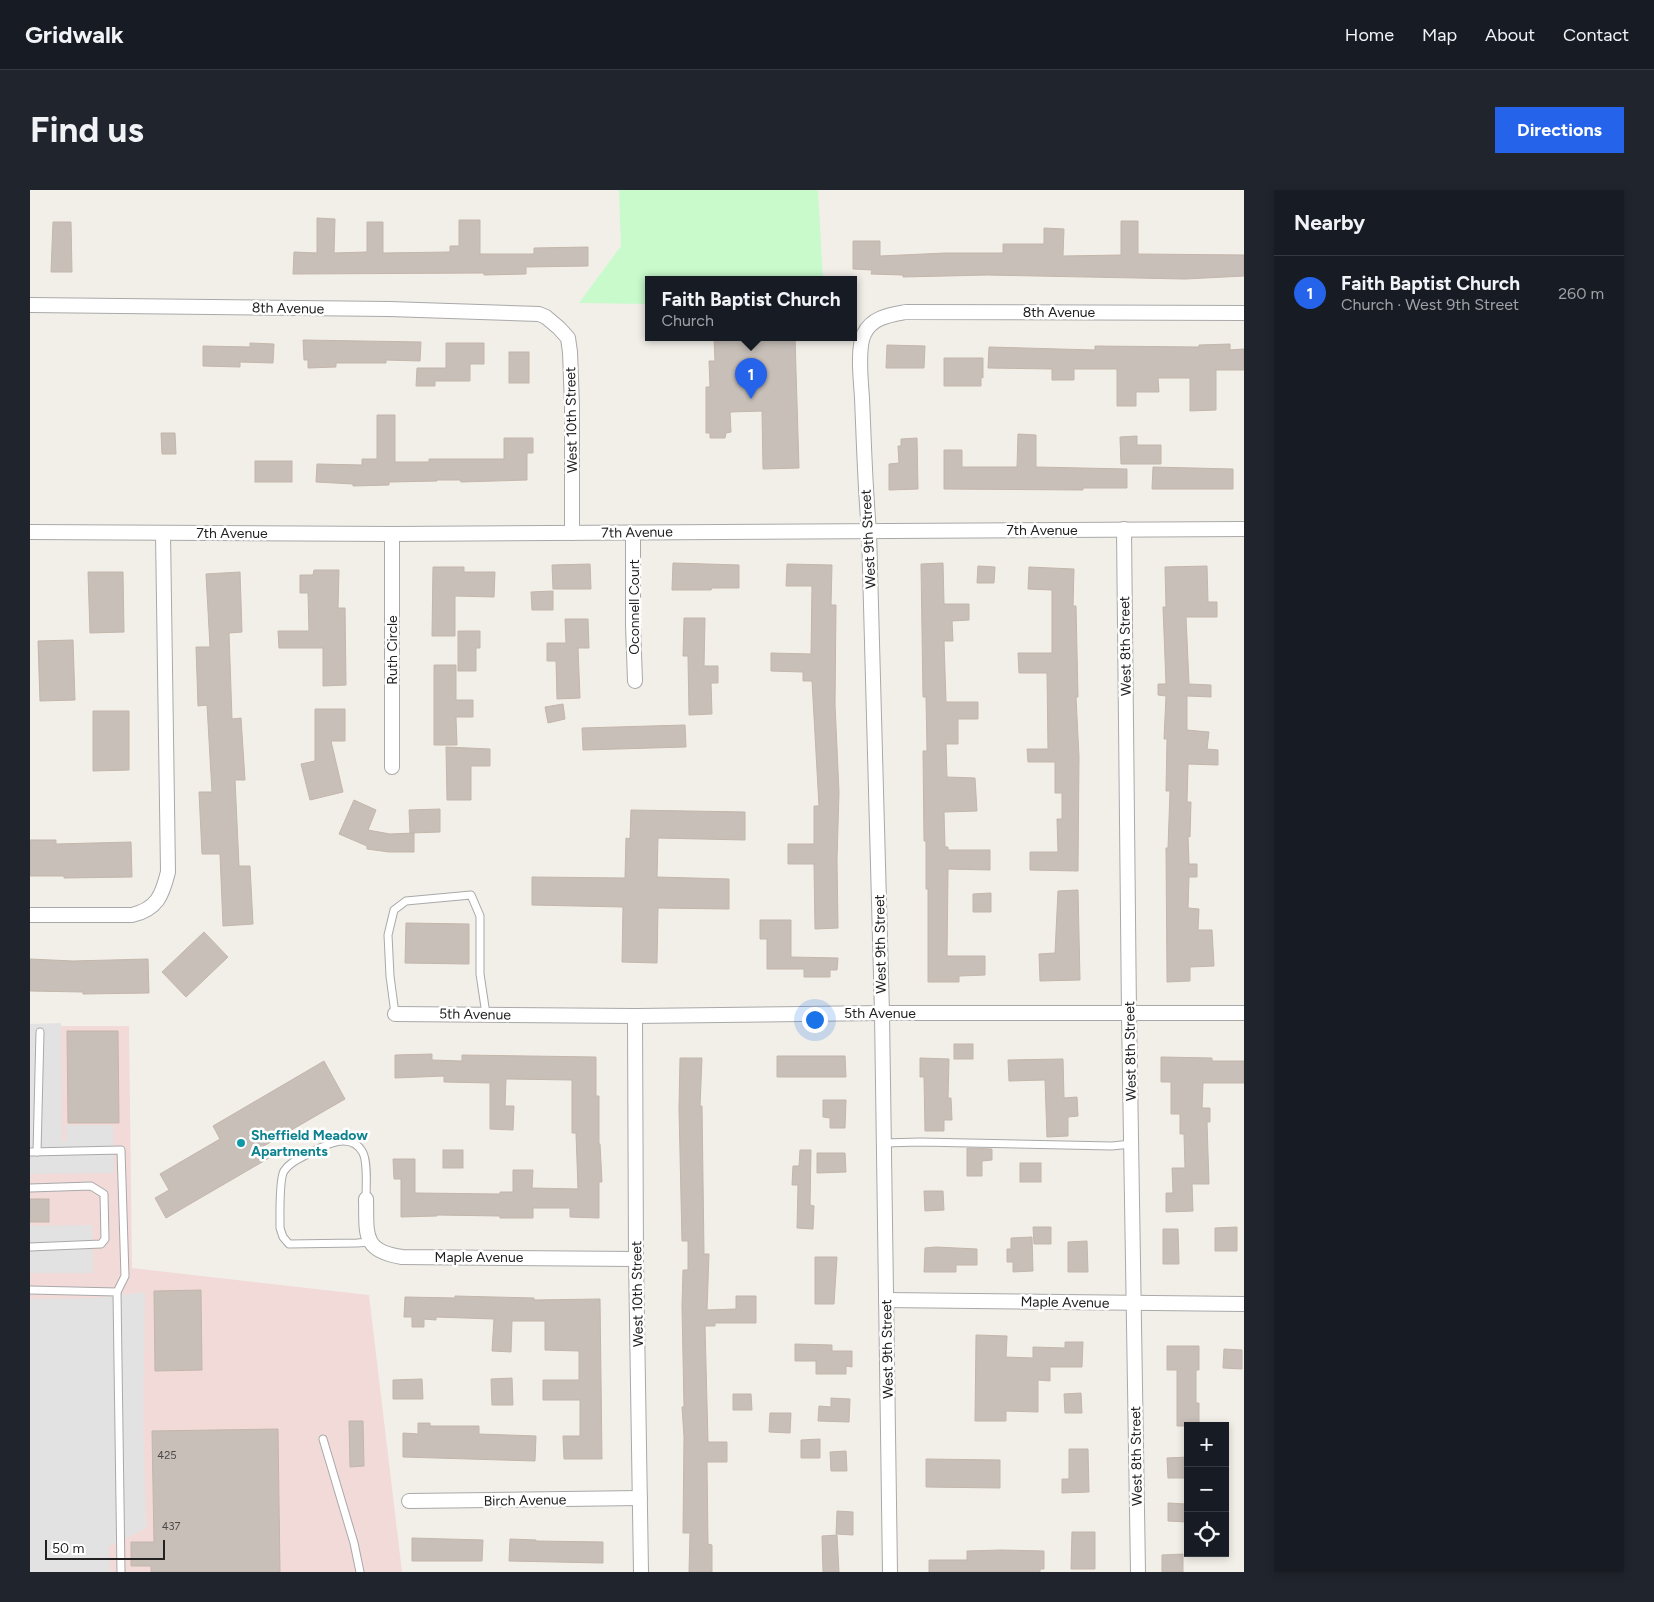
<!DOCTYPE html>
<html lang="en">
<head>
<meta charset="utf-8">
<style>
  :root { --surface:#171b24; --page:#20242c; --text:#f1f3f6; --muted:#9ea1a6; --line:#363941; --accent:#2563eb }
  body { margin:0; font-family:Figtree,sans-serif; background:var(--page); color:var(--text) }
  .controls { position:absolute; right:15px; bottom:15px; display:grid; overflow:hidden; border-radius:0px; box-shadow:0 2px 8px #0003 }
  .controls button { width:45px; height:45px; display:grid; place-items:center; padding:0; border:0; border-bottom:1px solid var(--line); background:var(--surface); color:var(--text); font:25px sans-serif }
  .scale { position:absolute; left:15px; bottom:12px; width:120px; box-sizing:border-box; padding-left:5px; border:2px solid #222; border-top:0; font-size:14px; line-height:18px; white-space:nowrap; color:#222; -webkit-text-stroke:4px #fff; paint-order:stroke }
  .you { position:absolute; left:784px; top:829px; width:18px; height:18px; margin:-12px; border:4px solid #fff; border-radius:50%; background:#1a73e8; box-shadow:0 0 0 8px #1a73e833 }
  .badge { display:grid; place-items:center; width:32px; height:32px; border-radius:50%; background:var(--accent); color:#fff; font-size:16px; font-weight:700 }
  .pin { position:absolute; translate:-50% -41px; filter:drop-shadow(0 1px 2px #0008) }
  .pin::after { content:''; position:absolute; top:26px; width:18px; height:15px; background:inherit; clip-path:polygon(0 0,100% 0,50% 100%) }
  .popup { position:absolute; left:615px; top:86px; width:212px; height:65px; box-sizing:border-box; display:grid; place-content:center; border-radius:0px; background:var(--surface); filter:drop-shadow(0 1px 4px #0005); font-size:16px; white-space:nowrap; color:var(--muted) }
  .popup b { font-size:19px; color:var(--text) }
  .popup::after { content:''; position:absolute; left:50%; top:100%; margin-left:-10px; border:10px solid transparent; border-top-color:var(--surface) }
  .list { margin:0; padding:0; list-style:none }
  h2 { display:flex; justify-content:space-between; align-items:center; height:65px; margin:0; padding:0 20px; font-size:21px }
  h2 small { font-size:16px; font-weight:400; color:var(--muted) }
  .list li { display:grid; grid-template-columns:32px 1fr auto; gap:15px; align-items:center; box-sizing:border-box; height:75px; padding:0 20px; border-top:1px solid var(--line) }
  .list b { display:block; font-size:19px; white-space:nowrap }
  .list p { margin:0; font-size:16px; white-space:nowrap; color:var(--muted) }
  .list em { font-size:16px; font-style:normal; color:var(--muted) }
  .icon { flex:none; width:28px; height:28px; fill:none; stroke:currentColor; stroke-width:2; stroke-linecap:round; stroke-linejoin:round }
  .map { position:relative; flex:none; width:1214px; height:1382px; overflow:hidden; border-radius:0px }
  header { display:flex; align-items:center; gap:30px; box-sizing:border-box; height:70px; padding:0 25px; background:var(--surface); border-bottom:1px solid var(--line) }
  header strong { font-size:24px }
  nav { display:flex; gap:28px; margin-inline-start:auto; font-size:18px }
  .intro { display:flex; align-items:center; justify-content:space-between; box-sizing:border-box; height:120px; padding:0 30px }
  h1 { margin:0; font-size:35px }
  .button { padding:12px 22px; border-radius:0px; background:var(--accent); color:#fff; font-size:18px; font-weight:700 }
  main { display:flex; gap:30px; padding:0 30px }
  aside { flex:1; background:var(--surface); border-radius:0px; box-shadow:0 2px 8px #0003 }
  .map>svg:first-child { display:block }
</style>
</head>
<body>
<header>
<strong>Gridwalk</strong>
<nav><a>Home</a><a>Map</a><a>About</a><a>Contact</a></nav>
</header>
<div class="intro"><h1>Find us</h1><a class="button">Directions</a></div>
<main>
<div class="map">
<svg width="1214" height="1382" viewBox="0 0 1214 1382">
  <rect width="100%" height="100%" fill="#f2efe9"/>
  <!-- commercial -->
  <polygon fill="#f2dad9" points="0,836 99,836 102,1078 339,1105 372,1382 0,1382"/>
  <!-- park -->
  <polygon fill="#c8facc" points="589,0 788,0 793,90 618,90 618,114 549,113 591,56"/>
  <!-- parking -->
  <g fill="#e2e2e2">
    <polygon points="31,833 32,951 37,951 36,935 83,935 84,983 0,984 0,834"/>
    <polygon points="62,1035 63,1083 0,1083 0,1036"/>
    <polygon points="115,1102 113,1223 116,1338 78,1357 80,1382 0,1382 0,1109 66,1108"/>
  </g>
  <!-- building -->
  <g fill="#c7bfb8" stroke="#c4b6ab">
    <polygon points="287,28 305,29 304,63 337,62 337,32 353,32 353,63 420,62 420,56 429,56 429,30 450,30 450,64 504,64 504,58 558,57 558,76 496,77 496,84 454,85 454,83 263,84 264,62 287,63"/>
    <polygon points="1091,31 1108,31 1108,64 1214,65 1214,86 1155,89 957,85 873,87 873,85 841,84 842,80 823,79 823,51 850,51 850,66 915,63 973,63 973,54 1014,54 1014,38 1034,39 1033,66 1091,65"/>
    <polygon points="23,32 41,32 42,82 21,82"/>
    <polygon points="684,148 765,148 769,278 733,279 732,221 700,222 701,242 696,243 695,248 680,248 680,243 676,243 676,197 680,197 679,171 685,171"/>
    <polygon points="273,150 391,152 390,171 356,170 356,173 306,173 306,177 278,178 278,170 274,170"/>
    <polygon points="220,153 244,154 243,173 210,172 210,177 173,176 173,156 220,157"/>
    <polygon points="416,153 454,153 454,174 440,174 440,191 405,191 405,196 386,196 387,178 416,178"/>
    <polygon points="1200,154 1200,160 1214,159 1214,180 1186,180 1186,220 1160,221 1160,188 1128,188 1129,202 1106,202 1106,216 1087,216 1087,179 1044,179 1044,190 1022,190 1022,179 958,178 959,157 1065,160 1065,156 1169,157 1169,155"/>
    <polygon points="857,155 895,156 894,178 856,178"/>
    <rect x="479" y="162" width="20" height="31"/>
    <polygon points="914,168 953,168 953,188 951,187 951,196 914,196"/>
    <polygon points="347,225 365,225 365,272 399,272 399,269 474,269 474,248 503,248 503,263 497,263 497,290 431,292 430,290 407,290 407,291 359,292 359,295 323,296 323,294 286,292 287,274 332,275 332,269 347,269"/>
    <polygon points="131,243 145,243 146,264 132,264"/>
    <polygon points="988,244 1006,245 1006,277 1097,279 1097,298 1053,298 1053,300 914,299 914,260 932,260 932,277 987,277"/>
    <polygon points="1107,246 1107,255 1131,255 1131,274 1091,274 1090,247"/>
    <polygon points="887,248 888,299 859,300 859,274 869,273 868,256 871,256 871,249"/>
    <rect x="225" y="271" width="37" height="21"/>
    <polygon points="1123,277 1203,279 1203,299 1122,299"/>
    <polygon points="643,373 709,375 709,398 682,398 681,400 642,400"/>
    <polygon points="913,373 914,414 939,414 939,430 922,431 923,451 914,451 916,512 948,512 948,529 928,529 928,554 916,554 917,587 945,588 947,621 914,622 915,657 918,657 918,660 960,660 960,680 918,679 917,766 955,766 955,785 929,786 929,792 898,792 898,699 896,699 896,651 894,651 893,561 897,561 896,507 893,507 891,374"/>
    <polygon points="560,374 561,399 523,399 522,375"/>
    <polygon points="757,374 802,375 801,415 806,415 805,514 809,602 807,669 808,738 785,739 784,674 758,674 758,654 784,654 784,616 789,616 782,491 773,491 773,482 741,481 741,463 781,464 782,396 756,396"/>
    <polygon points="948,376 965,377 964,393 947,393"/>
    <polygon points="1177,376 1178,412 1187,412 1187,427 1156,427 1159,494 1181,495 1181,507 1157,506 1157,540 1179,542 1177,559 1188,560 1188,575 1158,574 1157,612 1161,612 1160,647 1158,646 1159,674 1167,674 1167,687 1159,687 1158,718 1169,719 1168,740 1182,740 1184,776 1160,777 1160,791 1137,792 1136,658 1138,658 1140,601 1136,601 1137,549 1134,549 1136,506 1128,505 1128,494 1136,494 1133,417 1136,417 1135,377"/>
    <polygon points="403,377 434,377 434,382 465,382 464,407 425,406 425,446 402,446"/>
    <polygon points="999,377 1044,379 1043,416 1046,416 1048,507 1046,507 1049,567 1048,681 1000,680 1000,662 1028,662 1027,629 1032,629 1032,603 1025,603 1025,572 998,572 997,559 1018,559 1017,483 989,483 988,463 1022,463 1022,400 998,399"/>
    <polygon points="284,380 309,380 308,418 315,418 316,495 293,496 293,458 249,458 248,441 279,441 278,403 270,403 270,385 283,385"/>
    <polygon points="58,382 93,382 94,442 60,443"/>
    <polygon points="210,382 212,442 199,443 202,529 211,528 215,590 205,590 209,676 220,676 223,734 193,736 190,664 172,664 169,602 182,602 177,515 168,516 166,457 180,457 176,384"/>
    <polygon points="523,401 523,420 502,420 501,402"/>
    <polygon points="654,428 675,428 674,476 688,476 688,493 681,493 682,524 659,525 658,466 653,466"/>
    <polygon points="535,429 558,429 559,458 548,458 550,508 527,509 526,471 517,471 517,453 536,453"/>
    <polygon points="428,441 450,441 450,458 446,458 446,481 428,481"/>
    <polygon points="43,450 45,510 10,511 8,451"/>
    <polygon points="404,475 426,475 426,510 443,510 443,527 426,527 427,555 404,555"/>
    <polygon points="533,514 535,529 518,533 515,517"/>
    <polygon points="285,519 315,519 315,551 301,551 313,602 280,610 271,574 285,571"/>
    <polygon points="63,521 99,521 99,580 63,581"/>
    <polygon points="655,535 656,557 553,560 552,538"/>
    <polygon points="416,557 460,559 460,576 441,576 441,610 417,610"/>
    <polygon points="324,610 346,620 338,640 360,644 384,643 384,662 359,662 337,659 337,656 309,644"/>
    <polygon points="410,619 410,642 380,643 379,620"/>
    <polygon points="601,620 715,622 715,650 628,648 627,687 699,689 699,719 628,718 627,773 592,772 593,717 502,715 502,687 595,688 596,648 600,649"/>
    <polygon points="0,650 26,650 26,654 101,652 102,687 34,688 34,686 0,686"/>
    <polygon points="1048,700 1050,790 1010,791 1009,764 1025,763 1028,701"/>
    <polygon points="961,703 961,722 943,722 943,704"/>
    <polygon points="730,730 761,730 761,767 808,768 807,780 800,780 800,787 774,787 774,779 737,779 737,749 730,749"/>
    <polygon points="376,733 439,734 439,774 375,773"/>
    <polygon points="174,742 198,767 156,807 132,782"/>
    <polygon points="0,769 43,771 118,769 119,803 53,804 53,802 0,801"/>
    <polygon points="37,841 88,841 89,933 38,933"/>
    <rect x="924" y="854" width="19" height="15"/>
    <polygon points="402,864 402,870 432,871 432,865 566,867 566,906 569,906 569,954 570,954 572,992 569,992 569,1028 540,1027 540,1018 503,1018 503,1028 470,1028 470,1026 407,1025 407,1026 371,1027 371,989 364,989 363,969 385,969 385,1003 470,1004 470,1002 483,1002 483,980 503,980 502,998 548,999 546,943 542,943 542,890 476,889 475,916 484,916 483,940 460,939 460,893 414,892 414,886 365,888 365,865"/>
    <polygon points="747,866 815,866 816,887 747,887"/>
    <polygon points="1131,867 1182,868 1182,871 1214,871 1214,893 1173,893 1172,918 1180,918 1180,932 1177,932 1179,994 1162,994 1163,1021 1136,1022 1136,1003 1143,1003 1142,978 1155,978 1154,944 1150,944 1150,924 1141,924 1141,892 1131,892"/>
    <polygon points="650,868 672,868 670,916 672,916 674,1064 679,1064 677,1120 706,1119 706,1106 726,1106 726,1133 685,1133 685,1136 675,1136 678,1252 697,1252 697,1272 677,1272 678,1354 682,1355 682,1382 659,1382 660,1343 653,1343 654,1247 652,1217 654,1217 652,1116 653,1080 658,1080 658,1051 652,1051 649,919"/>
    <polygon points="890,868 919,869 918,908 921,908 922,930 914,930 914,941 895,941 894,887 890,887"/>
    <polygon points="1033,869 1034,908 1047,907 1048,926 1038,927 1038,946 1017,947 1015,890 979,891 978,870"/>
    <polygon points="294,871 315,909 232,957 239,968 136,1028 125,1008 139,1000 130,984 190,949 183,936"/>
    <polygon points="793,910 816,910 815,938 800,938 800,928 793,927"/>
    <polygon points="937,958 962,959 962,970 952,971 952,986 937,986"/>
    <rect x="413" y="960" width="20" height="18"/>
    <polygon points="770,960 781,960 780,1015 784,1016 783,1039 767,1038 768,995 762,995 763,976 769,976"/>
    <polygon points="787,963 815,963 816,982 787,983"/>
    <rect x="990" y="973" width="21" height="19"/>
    <polygon points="894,1001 913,1001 914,1020 895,1021"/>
    <rect x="0" y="1009" width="19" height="23"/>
    <polygon points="1003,1037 1021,1037 1021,1054 1004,1054"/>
    <polygon points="1207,1037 1207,1061 1185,1061 1185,1038"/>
    <polygon points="1133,1039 1148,1039 1149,1074 1133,1074"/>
    <polygon points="1002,1047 1003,1081 983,1082 983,1072 977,1072 977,1059 981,1059 981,1048"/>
    <polygon points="1057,1051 1058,1082 1038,1082 1038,1052"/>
    <polygon points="906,1057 947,1059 947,1075 926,1075 926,1082 894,1082 895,1058"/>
    <polygon points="785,1067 807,1067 804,1114 785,1114"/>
    <polygon points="171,1100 172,1180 125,1181 124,1101"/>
    <polygon points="425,1106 504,1108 504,1110 570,1109 572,1269 534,1269 533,1246 550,1246 550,1210 513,1210 513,1190 549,1190 549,1161 515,1160 515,1131 482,1131 481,1162 462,1161 464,1129 406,1127 406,1130 394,1129 394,1137 382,1137 382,1127 374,1127 375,1107 425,1108"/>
    <polygon points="946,1145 977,1146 976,1167 1003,1168 1003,1157 1035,1158 1035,1152 1053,1152 1052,1177 1020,1177 1020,1191 1008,1190 1008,1222 976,1221 976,1231 945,1231"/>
    <polygon points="765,1154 802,1155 802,1161 822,1161 822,1177 816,1176 816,1184 786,1184 786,1171 765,1171"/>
    <polygon points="1137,1156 1169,1156 1169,1180 1166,1180 1166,1213 1169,1213 1169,1236 1147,1236 1147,1180 1137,1180"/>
    <polygon points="1194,1159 1212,1160 1212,1179 1193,1178"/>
    <polygon points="482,1188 483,1215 462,1215 461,1189"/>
    <polygon points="392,1189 393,1209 363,1209 363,1190"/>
    <polygon points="1051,1203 1052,1223 1035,1223 1034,1204"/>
    <polygon points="703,1204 721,1204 722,1220 703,1220"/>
    <polygon points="801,1208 820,1209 819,1232 788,1231 789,1216 801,1217"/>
    <polygon points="740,1223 761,1223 760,1243 739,1242"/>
    <polygon points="319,1231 333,1231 334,1276 320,1277"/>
    <polygon points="388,1233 400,1233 400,1236 449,1236 449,1244 506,1246 505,1271 373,1267 373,1243 388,1244"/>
    <polygon points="248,1239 250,1382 121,1382 121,1376 101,1376 101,1352 124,1352 122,1241"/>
    <polygon points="790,1249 790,1268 771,1268 771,1250"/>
    <polygon points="1039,1259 1058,1259 1059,1302 1032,1303 1032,1289 1039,1289"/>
    <polygon points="816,1261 817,1281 801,1281 800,1262"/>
    <polygon points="1158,1267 1158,1288 1138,1288 1137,1268"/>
    <polygon points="896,1269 970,1270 970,1298 896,1297"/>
    <polygon points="1138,1313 1156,1314 1156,1332 1138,1331"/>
    <polygon points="807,1321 823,1322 823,1345 806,1344"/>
    <polygon points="1042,1342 1065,1342 1065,1379 1041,1379"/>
    <polygon points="807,1345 809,1382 793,1382 792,1346"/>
    <polygon points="382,1348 453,1350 452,1371 382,1371"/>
    <polygon points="480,1349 506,1350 506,1351 573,1352 573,1373 479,1371"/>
    <polygon points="971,1360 1014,1361 1014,1379 1010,1379 1010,1382 899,1382 899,1370 937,1370 937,1361"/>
    <polygon points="1153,1364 1153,1382 1132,1382 1132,1365"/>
  </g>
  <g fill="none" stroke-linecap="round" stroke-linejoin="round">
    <!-- lane casing -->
    <g stroke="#a9a9a9" stroke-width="9">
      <g id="lane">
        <polyline points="365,824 360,786 358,745 364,720 376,711 441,705 450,726 450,784 456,824"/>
        <polyline points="854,953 890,952 1082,956 1101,954"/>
        <polyline points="0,962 91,960 95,1086 87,1102"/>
        <polyline points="7,962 10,842"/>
        <polyline points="0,998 61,996 74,1004 75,1049 71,1054 0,1057"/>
        <path d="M336 1009C336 997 338 973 333 963 321 939 291 957 276 965 268 969 259 973 254 981 249 989 250 1027 250 1038L253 1047 259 1054 327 1053 341 1052"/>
        <polyline points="0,1100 87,1102 91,1382"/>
        <polyline points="293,1249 324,1353 330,1382"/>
      </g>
    </g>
    <!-- street casing -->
    <g stroke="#a9a9a9" stroke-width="16">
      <g id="street">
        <polyline points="0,115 359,119 509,124 516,127 529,138 538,148 540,162 542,216 542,343"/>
        <polyline points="1094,339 1099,824 1108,1382"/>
        <polyline points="0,342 362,344 1214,339"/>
        <polyline points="603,343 603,435 605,491"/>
        <polyline points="362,577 362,344"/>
        <path d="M0 725H102C127 719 132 706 138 682L133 343"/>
        <polyline points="365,824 605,826 852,823 1214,823"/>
        <polyline points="605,826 606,1069 611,1382"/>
        <path d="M336 1009C337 1043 331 1061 372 1067L606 1069"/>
        <polyline points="856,1110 1214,1114"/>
        <polyline points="379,1311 610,1308"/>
        <path d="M860 1382 852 823 839 341C835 297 834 253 832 208 831 192 827 158 834 144 842 127 860 125 876 122L1214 123"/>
      </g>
    </g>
    <!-- lane -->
    <use href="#lane" stroke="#fff" stroke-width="7"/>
    <!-- street -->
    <use href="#street" stroke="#fff" stroke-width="14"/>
  </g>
  <!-- markers -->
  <circle fill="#0f9aa8" stroke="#fff" stroke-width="2" cx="211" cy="953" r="5"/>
  <g text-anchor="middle" stroke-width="5" stroke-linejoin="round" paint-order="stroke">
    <!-- number labels -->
    <g font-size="11" fill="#4b4948">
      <text x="137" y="1269">425</text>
      <text x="141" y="1340">437</text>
    </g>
    <!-- street labels -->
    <g font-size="14" fill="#222" stroke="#fff">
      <text transform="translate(258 118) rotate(1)" y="5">8th Avenue</text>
      <text x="1029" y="127">8th Avenue</text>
      <text transform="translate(541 230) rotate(-91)" y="5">West 10th Street</text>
      <text x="1012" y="345">7th Avenue</text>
      <text transform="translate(607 342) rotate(-1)" y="5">7th Avenue</text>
      <text x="202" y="348">7th Avenue</text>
      <text transform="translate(838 349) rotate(-93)" y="5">West 9th Street</text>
      <text transform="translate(604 417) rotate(-90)" y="5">Oconnell Court</text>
      <text transform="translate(1095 456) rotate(-91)" y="5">West 8th Street</text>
      <text transform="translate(362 460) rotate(-90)" y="5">Ruth Circle</text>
      <text transform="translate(850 754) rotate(-91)" y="5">West 9th Street</text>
      <text x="850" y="828">5th Avenue</text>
      <text transform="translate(445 824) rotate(1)" y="5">5th Avenue</text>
      <text transform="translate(1100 861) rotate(-91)" y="5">West 8th Street</text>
      <text x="449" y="1072">Maple Avenue</text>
      <text transform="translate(607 1104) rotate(-91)" y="5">West 10th Street</text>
      <text transform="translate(1035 1112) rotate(1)" y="5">Maple Avenue</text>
      <text transform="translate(857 1159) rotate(-91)" y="5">West 9th Street</text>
      <text transform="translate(1106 1266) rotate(-91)" y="5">West 8th Street</text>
      <text transform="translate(495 1310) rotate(-1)" y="5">Birch Avenue</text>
    </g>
    <!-- culture labels -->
    <g font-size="14" font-weight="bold" fill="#0d838f" stroke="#fff" text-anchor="start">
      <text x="221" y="950">Sheffield Meadow<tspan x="221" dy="16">Apartments</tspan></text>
    </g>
  </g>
</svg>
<div class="controls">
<button>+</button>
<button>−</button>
<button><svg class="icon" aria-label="locate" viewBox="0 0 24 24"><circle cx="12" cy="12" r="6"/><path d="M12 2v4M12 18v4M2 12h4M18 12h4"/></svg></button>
</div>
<div class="scale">50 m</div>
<div class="you"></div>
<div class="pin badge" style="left:721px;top:209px">1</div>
<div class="popup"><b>Faith Baptist Church</b>Church</div>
</div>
<aside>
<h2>Nearby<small></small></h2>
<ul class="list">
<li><span class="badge">1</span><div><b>Faith Baptist Church</b><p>Church · West 9th Street</p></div><em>260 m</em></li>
</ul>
</aside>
</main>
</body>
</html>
